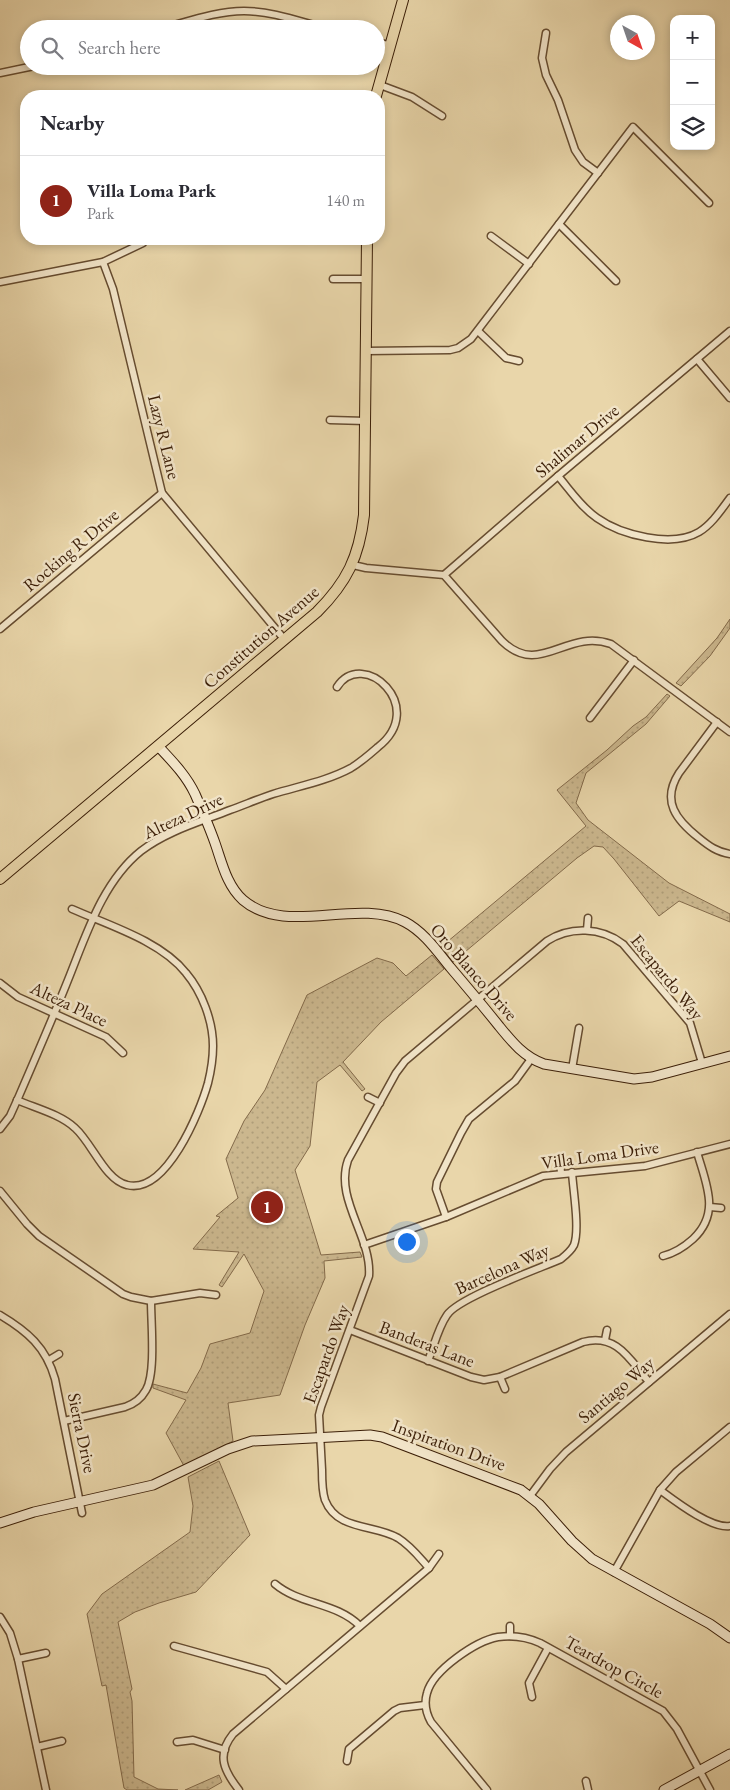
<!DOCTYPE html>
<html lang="en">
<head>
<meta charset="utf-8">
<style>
  :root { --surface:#fff; --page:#f2f2f3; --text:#2b2b33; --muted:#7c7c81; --line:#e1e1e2; --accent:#8f2418 }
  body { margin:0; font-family:"EB Garamond",serif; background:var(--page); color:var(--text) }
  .controls { position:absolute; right:15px; top:15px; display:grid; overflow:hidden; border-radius:10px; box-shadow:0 2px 8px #0003 }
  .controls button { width:45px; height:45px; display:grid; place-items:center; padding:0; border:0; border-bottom:1px solid var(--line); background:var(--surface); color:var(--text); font:25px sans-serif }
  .compass { position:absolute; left:610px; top:15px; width:45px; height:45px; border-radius:50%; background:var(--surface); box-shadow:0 2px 8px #0003; rotate:140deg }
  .you { position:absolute; left:406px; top:1241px; width:18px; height:18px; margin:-12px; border:4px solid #fff; border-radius:50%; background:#1a73e8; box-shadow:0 0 0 8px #1a73e833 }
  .badge { display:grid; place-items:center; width:32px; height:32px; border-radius:50%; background:var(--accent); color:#fff; font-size:16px; font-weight:700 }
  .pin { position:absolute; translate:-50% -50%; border:2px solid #fff; box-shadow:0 1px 5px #0006 }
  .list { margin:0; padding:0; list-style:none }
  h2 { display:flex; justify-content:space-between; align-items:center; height:65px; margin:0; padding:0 20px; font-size:21px }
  h2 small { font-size:16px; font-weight:400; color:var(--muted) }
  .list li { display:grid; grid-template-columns:32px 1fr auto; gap:15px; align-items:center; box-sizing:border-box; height:90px; padding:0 20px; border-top:1px solid var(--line) }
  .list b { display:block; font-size:19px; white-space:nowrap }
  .list p { margin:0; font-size:16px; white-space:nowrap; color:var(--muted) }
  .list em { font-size:16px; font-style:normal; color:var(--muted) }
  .icon { flex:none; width:28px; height:28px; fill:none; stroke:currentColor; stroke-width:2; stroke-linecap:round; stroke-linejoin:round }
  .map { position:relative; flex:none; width:730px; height:1790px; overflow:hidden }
  .search { position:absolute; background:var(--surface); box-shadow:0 2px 8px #0003; left:20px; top:20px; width:365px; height:55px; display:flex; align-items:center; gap:12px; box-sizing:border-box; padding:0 18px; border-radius:28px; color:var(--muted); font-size:19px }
  .panel { position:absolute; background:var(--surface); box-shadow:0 2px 8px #0003; left:20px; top:90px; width:365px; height:155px; border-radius:20px }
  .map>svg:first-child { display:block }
</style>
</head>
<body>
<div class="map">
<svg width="730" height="1790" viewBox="0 0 730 1790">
  <defs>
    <pattern id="park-dots" width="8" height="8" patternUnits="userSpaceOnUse" patternTransform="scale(1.25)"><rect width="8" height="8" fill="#cbb78e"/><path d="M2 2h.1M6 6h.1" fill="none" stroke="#af9d79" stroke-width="1.8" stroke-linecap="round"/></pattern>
  </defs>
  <rect width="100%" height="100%" fill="#e9d6aa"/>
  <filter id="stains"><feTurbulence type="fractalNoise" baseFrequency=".004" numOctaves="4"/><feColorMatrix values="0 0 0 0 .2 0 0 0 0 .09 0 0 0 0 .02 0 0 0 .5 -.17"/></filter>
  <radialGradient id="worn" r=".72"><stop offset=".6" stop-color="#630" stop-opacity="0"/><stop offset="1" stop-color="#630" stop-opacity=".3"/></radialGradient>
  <!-- park -->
  <g fill="url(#park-dots)" stroke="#836a4a">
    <polygon points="730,619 730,628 710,656 681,686 676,683 717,638"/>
    <polygon points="667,694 670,696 646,724 586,773 576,803 588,820 669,883 730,914 730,922 679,901 659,916 614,859 603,847 594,846 577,858 453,962 441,947 586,826 557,790 607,750 633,726 646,717"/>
    <polygon points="432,955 444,969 381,1022 343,1062 365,1089 362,1091 340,1065 317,1082 310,1146 295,1170 321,1255 360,1252 362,1257 324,1261 325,1278 305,1325 280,1395 228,1403 233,1441 184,1466 166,1433 186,1400 153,1388 153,1384 187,1393 201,1368 210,1344 250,1333 264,1291 244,1254 222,1287 219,1285 239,1252 193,1249 220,1217 216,1216 238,1198 226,1159 244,1121 265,1090 307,995 377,958 393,963 406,976"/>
    <polygon points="219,1461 250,1535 196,1592 159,1603 135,1612 118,1622 132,1689 130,1692 132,1701 134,1777 158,1789 178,1790 127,1790 124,1788 106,1685 102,1686 87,1614 102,1594 190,1532 193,1506 188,1477"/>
    <polygon points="219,1775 222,1782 208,1790 185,1790"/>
  </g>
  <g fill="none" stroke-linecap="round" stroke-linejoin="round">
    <!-- street casing -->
    <g stroke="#664c30" stroke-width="9">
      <g id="street">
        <path d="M160 29C187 22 216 11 244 11 272 11 301 22 328 29"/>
        <polyline points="546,33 542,58 546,75 558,100 575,150 583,162 598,173"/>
        <polyline points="376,41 390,46"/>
        <polyline points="0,73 34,66"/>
        <polyline points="380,85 412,97 442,116"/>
        <polyline points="559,224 616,281"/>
        <polyline points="491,236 529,264"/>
        <polyline points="103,262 113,289 162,493 284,639"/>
        <polyline points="333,279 367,279"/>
        <polyline points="0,282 103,262 143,243"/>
        <polyline points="478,331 506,358 519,361"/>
        <polyline points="366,351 450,350 458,348 471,339 633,127 709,203"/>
        <polyline points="697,359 730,398"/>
        <polyline points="330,420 366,421"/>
        <path d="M558 476C570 490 581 507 597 518 621 535 672 548 699 532 712 524 721 510 730 498"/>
        <path d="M353 565 366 568 444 575 502 641C540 678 566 628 611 644L730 732"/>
        <polyline points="444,575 558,476 730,331"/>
        <polyline points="0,629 162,493"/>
        <polyline points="590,718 634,660"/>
        <path d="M717 722 679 773C661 801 676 820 699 838 709 846 717 852 730 854"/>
        <polyline points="587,930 588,918"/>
        <polyline points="0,983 18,997 106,1037 123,1053"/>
        <polyline points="572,1069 579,1028"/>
        <polyline points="368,1097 380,1103"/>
        <path d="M17 1100C35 1108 60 1114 75 1128 92 1143 105 1180 127 1185 166 1195 200 1112 208 1083 211 1071 213 1058 213 1046 213 1021 202 992 186 973 161 941 108 925 72 909"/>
        <path d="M0 1129 10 1116 19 1096C35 1059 51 1022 66 985 85 939 101 883 141 851 167 831 200 822 230 810 244 805 258 799 273 794 299 786 327 781 351 768 361 762 370 754 378 747 429 707 363 647 337 687"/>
        <polyline points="560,1160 561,1173"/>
        <polyline points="0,1191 27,1224 39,1236 123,1294 131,1297 151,1301 200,1293 216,1295"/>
        <polyline points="710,1207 721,1208"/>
        <polyline points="446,1217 436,1189 437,1182 461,1133 469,1119 515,1081 531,1059"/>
        <polyline points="364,1245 446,1217 543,1176 645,1166 730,1144"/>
        <path d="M663 1256C675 1253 683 1248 693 1239 721 1213 706 1184 697 1152"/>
        <path d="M0 1315C27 1331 46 1347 55 1379L82 1513"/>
        <path d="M350 1330 471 1377 484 1380 500 1377 583 1342C617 1333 630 1360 649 1382"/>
        <polyline points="605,1340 607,1330"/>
        <polyline points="49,1360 59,1354"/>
        <path d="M428 1361C434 1346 438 1328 447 1315 458 1298 538 1269 561 1259 566 1255 571 1251 574 1245 580 1229 573 1190 572 1172"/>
        <polyline points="500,1377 505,1389"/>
        <path d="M64 1421 125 1407C134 1404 141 1399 146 1390 156 1373 151 1323 151 1301"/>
        <path d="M660 1490C675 1501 711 1529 730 1526"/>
        <polyline points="530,1496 550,1469 566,1452 730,1314"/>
        <path d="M429 1568C419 1557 411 1546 398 1538 374 1524 337 1531 325 1500 322 1491 322 1480 322 1470 321 1451 320 1433 319 1415L321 1407 369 1276C372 1237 334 1199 348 1160L396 1073 405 1061 547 941C570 926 601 927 623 944L690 1023 702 1063"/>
        <polyline points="614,1572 660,1490 676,1472 730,1427"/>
        <path d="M275 1584C300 1605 336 1602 360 1626"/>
        <polyline points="0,1617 10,1633 18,1659 46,1790"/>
        <polyline points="510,1636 510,1626"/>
        <polyline points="174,1646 267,1672 286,1689"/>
        <polyline points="18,1659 46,1653"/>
        <polyline points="532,1697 529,1683 548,1648"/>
        <polyline points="177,1742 193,1740 225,1750"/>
        <polyline points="37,1747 62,1741"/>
        <polyline points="347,1761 349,1749 394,1711 400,1708 425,1705"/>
        <polyline points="586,1781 588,1790"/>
        <path d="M239 1790C224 1771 216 1755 233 1734L429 1568 439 1554"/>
        <path d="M487 1790 431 1722C426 1713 424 1703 427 1693 433 1670 476 1641 498 1637 512 1635 527 1637 540 1643L663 1711 677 1729 710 1790"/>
      </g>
    </g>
    <!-- secondary casing -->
    <g stroke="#3b1e07" stroke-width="11">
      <g id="secondary">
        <path d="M158 746C172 761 186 775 195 794 202 810 209 826 215 843 222 863 227 886 243 900 286 937 356 897 405 922 424 932 437 951 450 967 467 987 483 1006 499 1026 512 1042 524 1057 544 1064L634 1079 652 1077 730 1056"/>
        <polyline points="0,1523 34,1512 153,1485 228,1449 252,1441 370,1435 382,1437 521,1490 539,1504 572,1541 592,1559 710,1624 730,1638"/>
        <polyline points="664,1790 730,1754"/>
      </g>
    </g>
    <!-- primary casing -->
    <g stroke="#3b1e07" stroke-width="12">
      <g id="primary">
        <polyline points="376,96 403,0"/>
        <path d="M0 879 317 612C347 582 359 557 364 515L367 239"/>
      </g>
    </g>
    <!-- street -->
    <use href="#street" stroke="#f1e4c8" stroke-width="6"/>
    <!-- secondary -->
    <use href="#secondary" stroke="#f1e4c8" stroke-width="9"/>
    <!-- primary -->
    <use href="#primary" stroke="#e9d6aa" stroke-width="10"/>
  </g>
  <g text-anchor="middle" stroke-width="5" stroke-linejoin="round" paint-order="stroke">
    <!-- street labels -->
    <g font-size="18" fill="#3b1e07" stroke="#f1e4c8">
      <text transform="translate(164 437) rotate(76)" y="6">Lazy R Lane</text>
      <text transform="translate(577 441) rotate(-40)" y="6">Shalimar Drive</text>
      <text transform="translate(71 550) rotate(-40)" y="6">Rocking R Drive</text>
      <text transform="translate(261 637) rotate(-41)" y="6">Constitution Avenue</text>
      <text transform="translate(183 816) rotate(-25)" y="6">Alteza Drive</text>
      <text transform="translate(474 972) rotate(49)" y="6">Oro Blanco Drive</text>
      <text transform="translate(667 977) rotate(51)" y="6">Escapardo Way</text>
      <text transform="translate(69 1004) rotate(25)" y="6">Alteza Place</text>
      <text transform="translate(600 1155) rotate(-8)" y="6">Villa Loma Drive</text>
      <text transform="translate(502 1269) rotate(-24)" y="6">Barcelona Way</text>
      <text transform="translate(427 1344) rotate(21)" y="6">Banderas Lane</text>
      <text transform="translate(326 1354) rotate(-70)" y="6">Escapardo Way</text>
      <text transform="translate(616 1390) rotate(-40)" y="6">Santiago Way</text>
      <text transform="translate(82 1433) rotate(78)" y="6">Sierra Drive</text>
      <text transform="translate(449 1445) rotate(20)" y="6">Inspiration Drive</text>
      <text transform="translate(614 1667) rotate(29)" y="6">Teardrop Circle</text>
    </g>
  </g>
  <rect width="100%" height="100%" filter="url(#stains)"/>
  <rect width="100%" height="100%" fill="url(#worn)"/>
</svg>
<div class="controls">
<button>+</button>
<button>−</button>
<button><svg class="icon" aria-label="layers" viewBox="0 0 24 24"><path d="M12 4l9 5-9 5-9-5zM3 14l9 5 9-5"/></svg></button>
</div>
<svg class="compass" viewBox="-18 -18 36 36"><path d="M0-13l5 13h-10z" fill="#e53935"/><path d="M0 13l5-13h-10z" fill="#7c7c81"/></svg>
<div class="you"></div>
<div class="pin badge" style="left:267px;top:1207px">1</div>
<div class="search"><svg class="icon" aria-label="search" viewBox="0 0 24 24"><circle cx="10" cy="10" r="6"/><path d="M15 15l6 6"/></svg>Search here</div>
<section class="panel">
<h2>Nearby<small></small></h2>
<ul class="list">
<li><span class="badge">1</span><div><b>Villa Loma Park</b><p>Park</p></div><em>140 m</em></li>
</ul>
</section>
</div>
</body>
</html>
